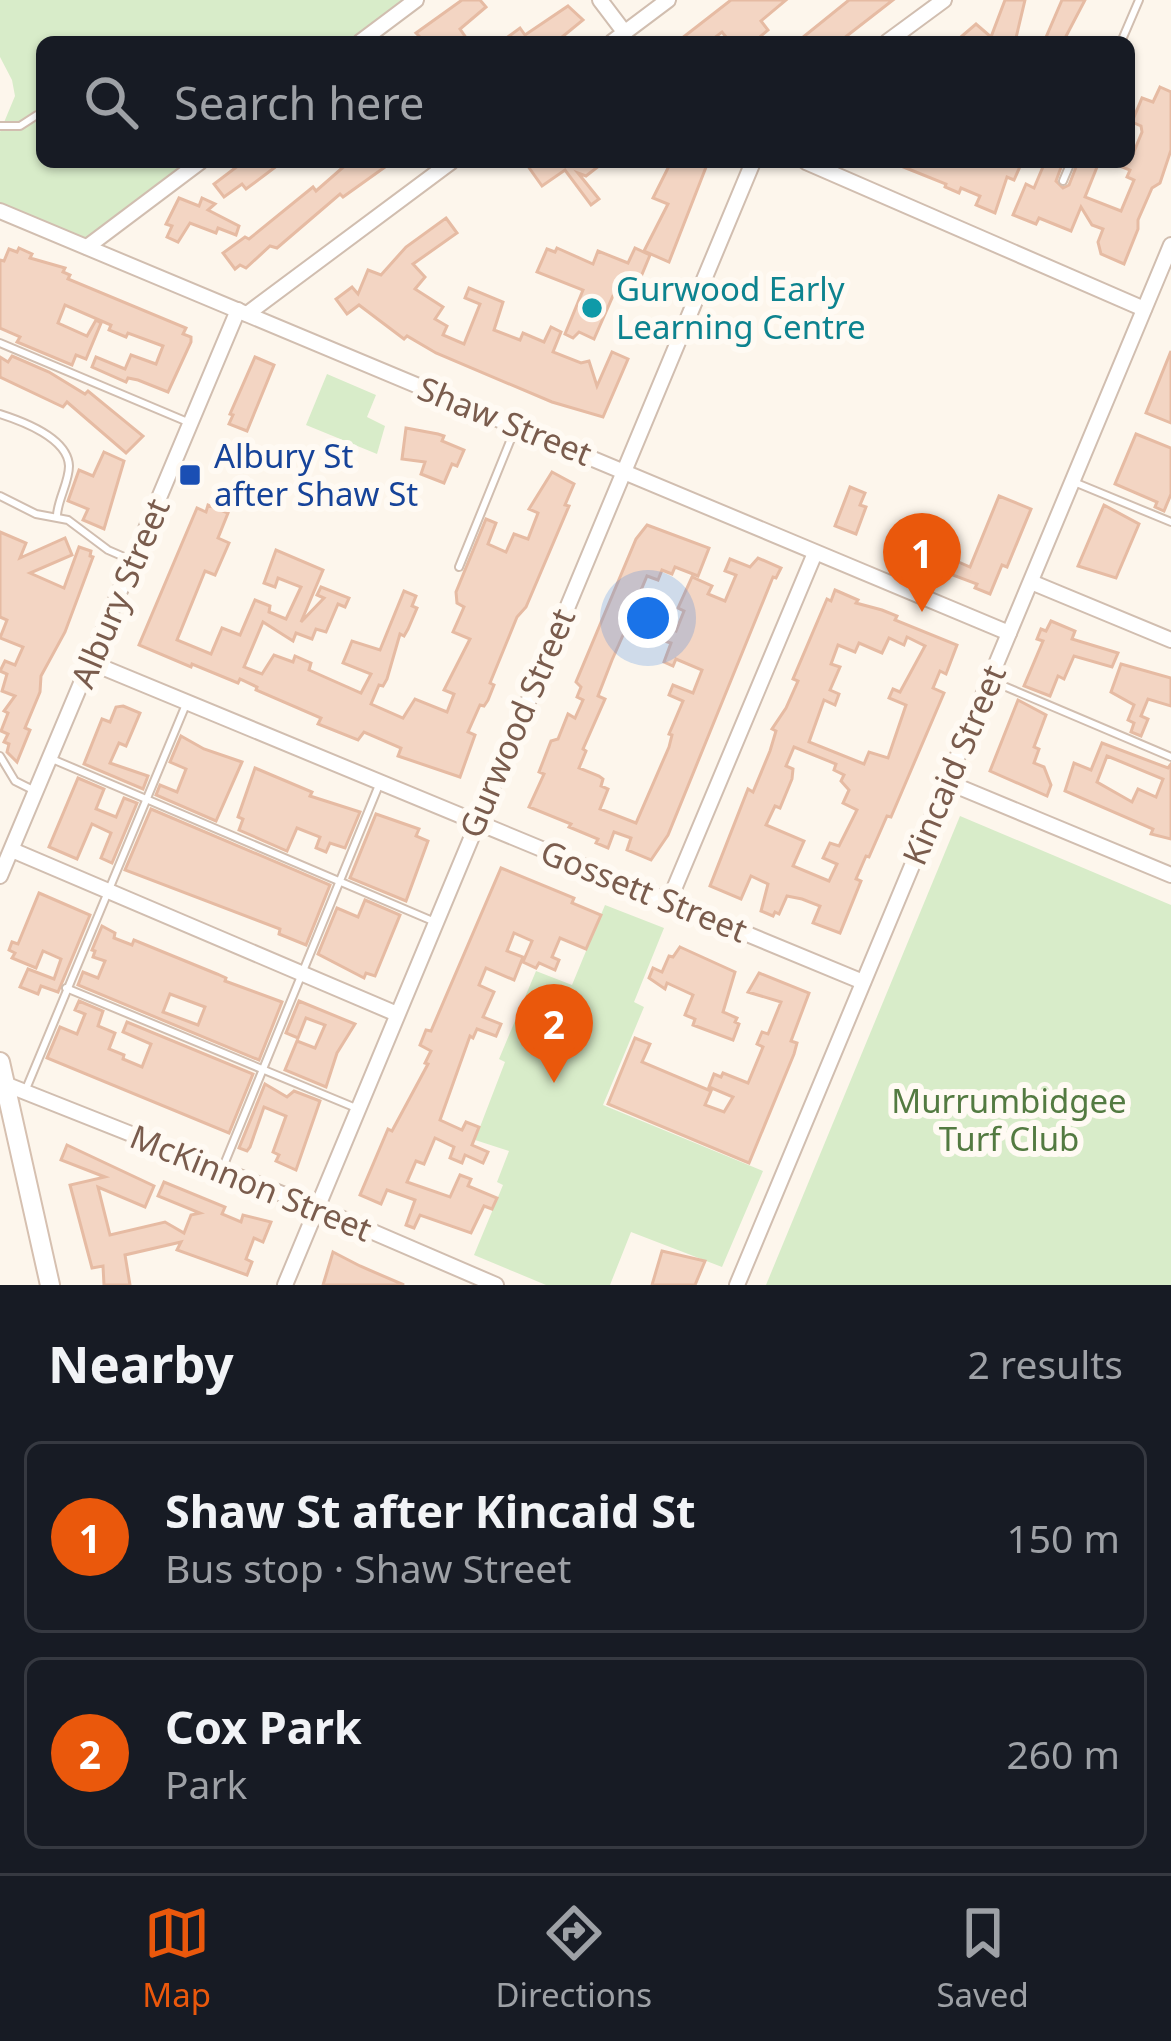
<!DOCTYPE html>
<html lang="en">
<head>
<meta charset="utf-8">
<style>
  :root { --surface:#171b24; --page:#242831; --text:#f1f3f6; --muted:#9ea1a6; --line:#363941; --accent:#ea580c }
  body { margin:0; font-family:"Noto Sans",sans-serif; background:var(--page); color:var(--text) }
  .you { position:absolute; left:648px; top:618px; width:42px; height:42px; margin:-30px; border:9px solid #fff; border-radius:50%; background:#1a73e8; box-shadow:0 0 0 18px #1a73e833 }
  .badge { display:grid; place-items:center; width:78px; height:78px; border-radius:50%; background:var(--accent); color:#fff; font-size:39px; font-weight:700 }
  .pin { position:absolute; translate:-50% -99px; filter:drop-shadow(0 3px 6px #0008) }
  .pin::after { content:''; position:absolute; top:63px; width:42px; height:36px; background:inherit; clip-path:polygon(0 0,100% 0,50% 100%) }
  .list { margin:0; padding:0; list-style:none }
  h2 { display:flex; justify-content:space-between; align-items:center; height:156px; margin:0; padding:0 48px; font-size:51px }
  h2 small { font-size:39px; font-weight:400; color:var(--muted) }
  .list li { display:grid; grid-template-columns:78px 1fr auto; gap:36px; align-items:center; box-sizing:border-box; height:192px; margin:0 24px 24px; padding:0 24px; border:3px solid var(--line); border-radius:18px }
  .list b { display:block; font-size:45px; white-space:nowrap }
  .list p { margin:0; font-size:39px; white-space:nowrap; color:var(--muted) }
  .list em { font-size:39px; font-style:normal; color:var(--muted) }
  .icon { flex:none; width:66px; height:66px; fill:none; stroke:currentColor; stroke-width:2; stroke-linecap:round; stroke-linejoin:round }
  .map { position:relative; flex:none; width:1171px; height:1285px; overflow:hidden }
  .search { position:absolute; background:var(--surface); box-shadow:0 3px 9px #0004; left:36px; right:36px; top:36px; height:132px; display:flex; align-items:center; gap:30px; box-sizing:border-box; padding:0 42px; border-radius:18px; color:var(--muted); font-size:45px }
  .sheet { height:588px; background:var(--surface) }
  nav { display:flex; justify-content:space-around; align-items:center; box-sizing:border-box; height:168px; border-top:3px solid var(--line); background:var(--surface); font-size:33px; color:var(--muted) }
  nav a { display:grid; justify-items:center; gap:6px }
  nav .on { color:var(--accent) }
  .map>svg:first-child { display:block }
</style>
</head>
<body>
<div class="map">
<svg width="1171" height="1285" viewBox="0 0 1171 1285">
  <rect width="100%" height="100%" fill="#fdf6ec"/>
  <!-- green -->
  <g fill="#d8ecc9">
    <polygon points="0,0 416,0 360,42 42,42 42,162 200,162 87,247 0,211 0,132 15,96 12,80 0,57"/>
    <polygon points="327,374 376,395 367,417 385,426 377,454 306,425"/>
    <polygon points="960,816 1171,905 1171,1285 766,1285"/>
    <polygon points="605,905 664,928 634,1002 644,1007 603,1105 763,1171 722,1267 631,1232 610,1285 546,1285 474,1255 503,1185 497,1182 509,1151 475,1140 505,1062 499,1059 536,971 572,985"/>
  </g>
  <!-- building -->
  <g fill="#f3d5c3" stroke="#e6bba3" stroke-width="3" fill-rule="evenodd">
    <polygon points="462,0 480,0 486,7 460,29 469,42 411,42 419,36 416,33"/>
    <polygon points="731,0 786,0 761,21 768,30 761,36 766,42 730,42 722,32 709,42 677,42"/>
    <polygon points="849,0 893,0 839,42 797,42"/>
    <polygon points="1005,0 1025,0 1015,42 955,42 976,24 991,37"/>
    <polygon points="1062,0 1085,0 1063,42 1044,42"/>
    <polygon points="568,6 583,20 556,42 501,42 520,28 525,35"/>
    <polygon points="1160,87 1171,92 1171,150 1160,183 1152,188 1138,220 1138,229 1124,264 1101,254 1098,242 1103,229 1092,225 1081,207 1071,231 1039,218 1036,224 1013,215 1026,184 1034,188 1045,162 1063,162 1056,181 1063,188 1069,185 1078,162 1099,162 1085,197 1121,211 1134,180 1127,177 1130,170 1110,162 1129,162 1129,153 1133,154 1142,132 1141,126 1132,122 1142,98 1153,102"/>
    <polygon points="243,162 282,162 246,189 242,184 224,197 214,184"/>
    <polygon points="349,162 392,162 343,197 340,194 277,248 270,246 246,268 240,265 235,269 223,253 245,237 249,239 313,187 316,191"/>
    <polygon points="525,162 604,162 586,176 578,173 599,199 591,205 565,170 542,186"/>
    <polygon points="671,162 708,162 669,262 644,251 668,204 653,198"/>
    <polygon points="891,162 1022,162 1014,180 1007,177 995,213 976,205 980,196 961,188 959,193 945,187 946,184"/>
    <polygon points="179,198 199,206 202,198 215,204 208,210 239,226 236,235 218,228 216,233 190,223 178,242 167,237 172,226 166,224"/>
    <polygon points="446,218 457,233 413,264 425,277 415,289 443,307 435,319 447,326 443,335 464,344 480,304 465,298 469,288 503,302 494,330 520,340 523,333 544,342 551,327 561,332 553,352 581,363 589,361 597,386 612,352 628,359 603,417 552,402 436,353 407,336 404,339 359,305 347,314 336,299 352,287 358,294 368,270 381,275 406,247"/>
    <polygon points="19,248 32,254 30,258 65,268 63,272 70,275 68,279 186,328 183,334 191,337 191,342 168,392 138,380 128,378 126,382 92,367 96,357 125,369 131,355 156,364 163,346 128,333 126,337 109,330 111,325 65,305 58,323 87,336 96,320 101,323 86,359 76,355 72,365 17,342 20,337 0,328 0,260 4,261 9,249 17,252"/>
    <polygon points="557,248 593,264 598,251 628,263 635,248 650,255 633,296 616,289 594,339 579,332 573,338 565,334 583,290 537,272 547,249 555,252"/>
    <polygon points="1171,351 1171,423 1146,413"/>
    <polygon points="12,356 49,372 85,394 88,391 143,436 126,453 67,402 63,407 0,377 0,357 8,362"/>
    <polygon points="255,357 274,365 247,431 229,424 233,415 230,414"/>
    <polygon points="406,428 438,434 444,436 442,441 464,450 457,466 452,464 444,483 421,474 425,462 402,459"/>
    <polygon points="1136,434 1171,448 1171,494 1164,511 1155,507 1157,502 1115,484"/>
    <polygon points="104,452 124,461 104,529 83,520 88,509 68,501 79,470 93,476"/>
    <polygon points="552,472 574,484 565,505 569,506 526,607 517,617 490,683 494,685 488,700 484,706 480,705 468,732 475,735 460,777 398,756 401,748 364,732 358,740 318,724 321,718 256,690 257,687 240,679 238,683 192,664 191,667 139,645 197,508 206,512 208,505 228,513 218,538 229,543 215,575 205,571 177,640 211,654 222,628 240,635 255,600 270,606 269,612 286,619 301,587 278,578 275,587 264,583 276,550 323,570 301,622 324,598 317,595 321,587 349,598 345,607 338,604 326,632 316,629 312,639 296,633 293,641 263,622 244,667 262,674 274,655 293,662 295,656 311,663 309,670 361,693 371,674 343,663 348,651 352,641 380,650 404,591 416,596 412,606 417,608 408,629 404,636 400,634 387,679 383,686 379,685 371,704 403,718 415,699 447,712 454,694 444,690 470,639 453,632 464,607 457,603 456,592 486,519 496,523 488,544 506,552 514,534 528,539 538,513 529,509"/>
    <polygon points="850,487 865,493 860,505 866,507 856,534 835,526"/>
    <polygon points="999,496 1031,509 1007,567 1002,565 990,594 975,588 977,584 905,557 921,518 951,530 954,535 945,556 970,567"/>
    <polygon points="1104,505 1139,524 1116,578 1078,566"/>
    <polygon points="647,525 709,548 698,576 675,567 672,574 662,570 658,580 647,576 639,595 647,600 636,628 628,624 612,660 598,696 605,699 583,749 586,751 579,768 599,776 603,779 601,786 608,789 600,809 636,823 669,747 672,735 669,734 683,701 669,695 673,685 693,693 702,670 676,659 673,666 664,662 671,643 661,640 666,627 676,631 684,611 678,608 692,577 712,586 708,594 725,601 736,575 725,571 730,559 750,567 758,558 781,568 776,578 773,577 668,835 651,860 627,850 631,838 614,832 608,848 596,843 598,839 569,827 571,824 529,807 544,774 539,772 551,741 558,739 568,714 575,718 583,700 577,697 581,687 576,682 636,539"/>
    <polygon points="0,532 26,543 20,558 65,538 72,555 30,573 64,588 79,547 91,551 90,556 93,557 65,632 41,676 40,692 25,728 30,730 17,762 7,752 9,744 4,742 8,734 1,731 8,713 4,711 15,696 2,691 7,674 0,671 5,661 15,665 23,647 0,638 7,620 0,617"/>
    <path d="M835 590 858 600 856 603 882 610 897 616 895 620 957 645 946 674 940 671 933 688 944 693 891 817 887 816 869 857 866 856 856 879 861 881 840 933 813 923 820 906 802 899 787 896 779 914 775 912 773 916 761 911 768 884 751 876 741 899 710 886 748 789 753 792 770 751 776 731 772 729 786 708 798 681 793 679 827 599 831 601ZM907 637 925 646 900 692 893 689 889 698 906 705 888 758 869 752 864 764 809 742 824 700 835 705 839 694 830 690 840 667 831 664 838 645 855 652 859 643 882 653 889 638 904 645ZM794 747 836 764 834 770 844 775 841 781 849 790 843 803 857 810 839 846 830 843 823 858 837 864 829 881 793 866 804 841 766 825 775 806 780 808 792 779 793 769 786 766Z"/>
    <polygon points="1051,621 1075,631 1072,639 1118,653 1112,667 1074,656 1064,679 1058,676 1050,696 1024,686 1043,641 1037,639 1041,629 1046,631"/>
    <polygon points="1121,664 1171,678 1171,706 1148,699 1141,716 1148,719 1141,736 1131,732 1134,723 1128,720 1134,705 1111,692"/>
    <polygon points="1018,700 1046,715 1034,747 1039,749 1034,763 1044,767 1051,785 1047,796 990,771"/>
    <polygon points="123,706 140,713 126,746 119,743 110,763 148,776 143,789 84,764 102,719 110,722 116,707"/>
    <polygon points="181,736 204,749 242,762 216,821 156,795 160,785 177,792 186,769 170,762"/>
    <path d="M1102 743 1168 768 1171 764V839L1151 834 1153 829 1065 791 1074 763 1091 770ZM1107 756 1163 779 1156 797 1138 789 1132 802 1097 782Z"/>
    <polygon points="255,768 312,792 310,796 360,812 345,848 330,843 326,852 316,848 320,837 297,828 287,851 239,830 243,819 238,817"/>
    <polygon points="78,778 104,789 96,809 116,817 124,798 137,803 112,863 101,858 111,833 92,824 77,859 49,847"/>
    <polygon points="151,809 330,885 306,945 279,934 280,929 125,870"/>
    <polygon points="376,814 419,829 416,836 428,841 406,901 350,878"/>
    <polygon points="501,868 574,898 572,903 601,915 586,949 560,938 552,957 559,960 555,970 539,963 536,968 523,962 532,941 514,933 507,951 523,957 514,980 486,968 479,985 494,992 483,1017 501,1024 496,1036 477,1029 473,1038 470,1036 440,1120 462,1130 466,1122 479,1127 472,1145 488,1152 483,1163 465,1155 462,1163 450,1158 454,1147 435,1138 424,1164 416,1161 407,1182 450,1197 460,1175 471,1179 468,1186 497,1198 492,1209 484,1206 471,1233 420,1215 414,1228 406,1225 415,1200 387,1190 381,1204 360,1195 388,1129 392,1131 428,1064 425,1063 431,1051 420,1045 426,1030 431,1031"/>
    <polygon points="39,893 90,915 58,992 41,986 38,994 20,987 28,969 54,979 61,959 43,951 36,968 12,958 15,953 9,950 12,942 18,944"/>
    <polygon points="365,900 400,915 375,976 366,973 364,978 318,954 337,908 358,917"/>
    <path d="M102 926 115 933 114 938 132 945 134 940 217 974 226 978 225 981 282 1002 259 1060 78 985 83 972 98 978 105 961 93 957 95 951 92 950ZM170 994 205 1007 198 1025 163 1012Z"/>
    <polygon points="680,947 735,972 723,1012 737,1018 735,1022 739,1024 733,1040 693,1025 695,1019 685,1015 693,995 667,983 665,989 649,978 653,968 662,972 669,956 673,957"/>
    <polygon points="759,973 809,993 791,1041 797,1043 794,1054 749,1163 608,1104 635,1038 650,1044 642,1062 711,1091 705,1105 724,1112 733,1097 709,1087 714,1074 721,1077 723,1073 748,1083 763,1047 757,1044 762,1032 768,1034 781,1002 748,992"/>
    <polygon points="79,1001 103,1011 98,1026 115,1033 109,1049 124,1055 123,1059 142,1067 151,1044 123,1032 127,1022 253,1074 229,1133 47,1058 60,1027 77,1034 85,1014 75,1010"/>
    <polygon points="299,1001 355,1024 337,1053 326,1087 285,1070 297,1041 315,1048 325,1025 306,1018 298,1038 286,1033"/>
    <polygon points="265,1084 287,1097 294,1091 320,1101 296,1170 276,1161 279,1155 273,1152 286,1116 264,1107 250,1147 247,1151 239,1148"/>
    <polygon points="67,1145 154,1186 145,1207 98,1187 110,1235 165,1222 184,1233 191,1215 200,1213 158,1196 164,1182 225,1207 222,1214 241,1222 243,1215 271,1222 263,1242 254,1238 246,1259 252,1262 247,1275 177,1250 181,1242 125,1255 130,1285 104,1285 103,1266 92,1268 70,1185 105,1177 61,1160"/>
    <polygon points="662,1251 705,1261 695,1285 652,1285"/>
    <polygon points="333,1252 360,1266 404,1285 323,1285"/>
  </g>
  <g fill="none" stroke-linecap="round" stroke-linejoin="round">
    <!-- lane casing -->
    <g stroke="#d1beb0" stroke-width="10">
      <g id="lane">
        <polyline points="1121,42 1139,0"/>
        <polyline points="0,126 20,126 37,115"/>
        <polyline points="1063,181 1071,162"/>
        <polyline points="0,343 190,423"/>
        <path d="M0 414C22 421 68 438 69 466 69 482 58 499 57 515"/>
        <polyline points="1074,482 1171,522"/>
        <polyline points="0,496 36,514 68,520 108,550 131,560"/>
        <polyline points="459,567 515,429"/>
        <polyline points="992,681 1171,757"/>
        <polyline points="0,756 15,781 33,790"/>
        <polyline points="52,759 435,922"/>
        <polyline points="66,988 356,1108"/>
        <polyline points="26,1089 187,702"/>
        <polyline points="223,1167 379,785"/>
      </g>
    </g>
    <!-- street casing -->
    <g stroke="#d1beb0" stroke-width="18">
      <g id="street">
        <polyline points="600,0 625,33"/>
        <polyline points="360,42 416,0"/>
        <polyline points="612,42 668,0"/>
        <polyline points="887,42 944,0"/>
        <polyline points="806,162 1144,309"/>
        <polyline points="0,211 1009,633"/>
        <polyline points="87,247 200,162"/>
        <polyline points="247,314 451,162"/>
        <polyline points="1031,582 1171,640"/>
        <polyline points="92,663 863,982"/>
        <polyline points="947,782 1171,875"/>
        <polyline points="12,850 397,1014"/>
        <polyline points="0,876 238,310"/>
        <polyline points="669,901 815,553"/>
        <polyline points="5,1084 315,1207 496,1285"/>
        <polyline points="285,1285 753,162"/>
        <polyline points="737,1285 1171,245"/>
      </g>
    </g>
    <!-- secondary casing -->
    <g stroke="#d6c0b0" stroke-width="22">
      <polyline id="secondary" points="0,1062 50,1285"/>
    </g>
    <!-- lane -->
    <use href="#lane" stroke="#fff" stroke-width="6"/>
    <!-- street -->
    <use href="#street" stroke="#fff" stroke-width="14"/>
    <!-- secondary -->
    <use href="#secondary" stroke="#fff" stroke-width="18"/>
  </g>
  <!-- markers -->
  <circle fill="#0f9aa8" stroke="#fffaf3" stroke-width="4.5" cx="592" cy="308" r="12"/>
  <rect fill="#1a4fb4" stroke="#fffaf3" stroke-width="4.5" x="178" y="463" width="24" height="24" rx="6"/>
  <g text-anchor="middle" stroke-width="12" stroke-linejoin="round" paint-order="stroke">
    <!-- culture labels -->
    <g font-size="33" fill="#0d838f" stroke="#fffaf3" text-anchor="start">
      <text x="616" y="301">Gurwood Early<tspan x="616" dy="38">Learning Centre</tspan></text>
    </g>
    <!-- street labels -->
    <g font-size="33" fill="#7a5c4d" stroke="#fffaf3">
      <text transform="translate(505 421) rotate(22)" y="12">Shaw Street</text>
      <text transform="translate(120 593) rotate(-67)" y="12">Albury Street</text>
      <text transform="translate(517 723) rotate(-67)" y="12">Gurwood Street</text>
      <text transform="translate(954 765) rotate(-67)" y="12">Kincaid Street</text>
      <text transform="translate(644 891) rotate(22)" y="12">Gossett Street</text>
      <text transform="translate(251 1183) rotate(22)" y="12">McKinnon Street</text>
    </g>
    <!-- transit labels -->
    <g font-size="33" fill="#164399" stroke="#fffaf3" text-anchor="start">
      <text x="214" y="468">Albury St<tspan x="214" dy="38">after Shaw St</tspan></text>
    </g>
    <!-- park labels -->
    <g font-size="33" fill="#537a41" stroke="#fffaf3">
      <text x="1009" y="1113">Murrumbidgee<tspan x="1009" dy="38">Turf Club</tspan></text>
    </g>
  </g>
</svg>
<div class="you"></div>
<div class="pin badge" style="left:922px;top:612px">1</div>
<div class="pin badge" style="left:554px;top:1083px">2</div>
<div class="search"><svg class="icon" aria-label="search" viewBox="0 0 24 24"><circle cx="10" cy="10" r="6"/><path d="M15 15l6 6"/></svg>Search here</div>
</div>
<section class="sheet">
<h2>Nearby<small>2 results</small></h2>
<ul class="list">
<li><span class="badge">1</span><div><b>Shaw St after Kincaid St</b><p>Bus stop · Shaw Street</p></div><em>150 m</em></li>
<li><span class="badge">2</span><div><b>Cox Park</b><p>Park</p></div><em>260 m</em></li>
</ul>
</section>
<nav>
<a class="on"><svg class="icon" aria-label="map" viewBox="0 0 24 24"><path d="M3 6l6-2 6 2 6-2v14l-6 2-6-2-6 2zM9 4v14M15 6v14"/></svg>Map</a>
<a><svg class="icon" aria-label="directions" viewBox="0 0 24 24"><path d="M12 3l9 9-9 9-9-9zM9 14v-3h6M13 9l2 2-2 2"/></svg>Directions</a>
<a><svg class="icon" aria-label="saved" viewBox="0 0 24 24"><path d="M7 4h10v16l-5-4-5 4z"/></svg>Saved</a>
</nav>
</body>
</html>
